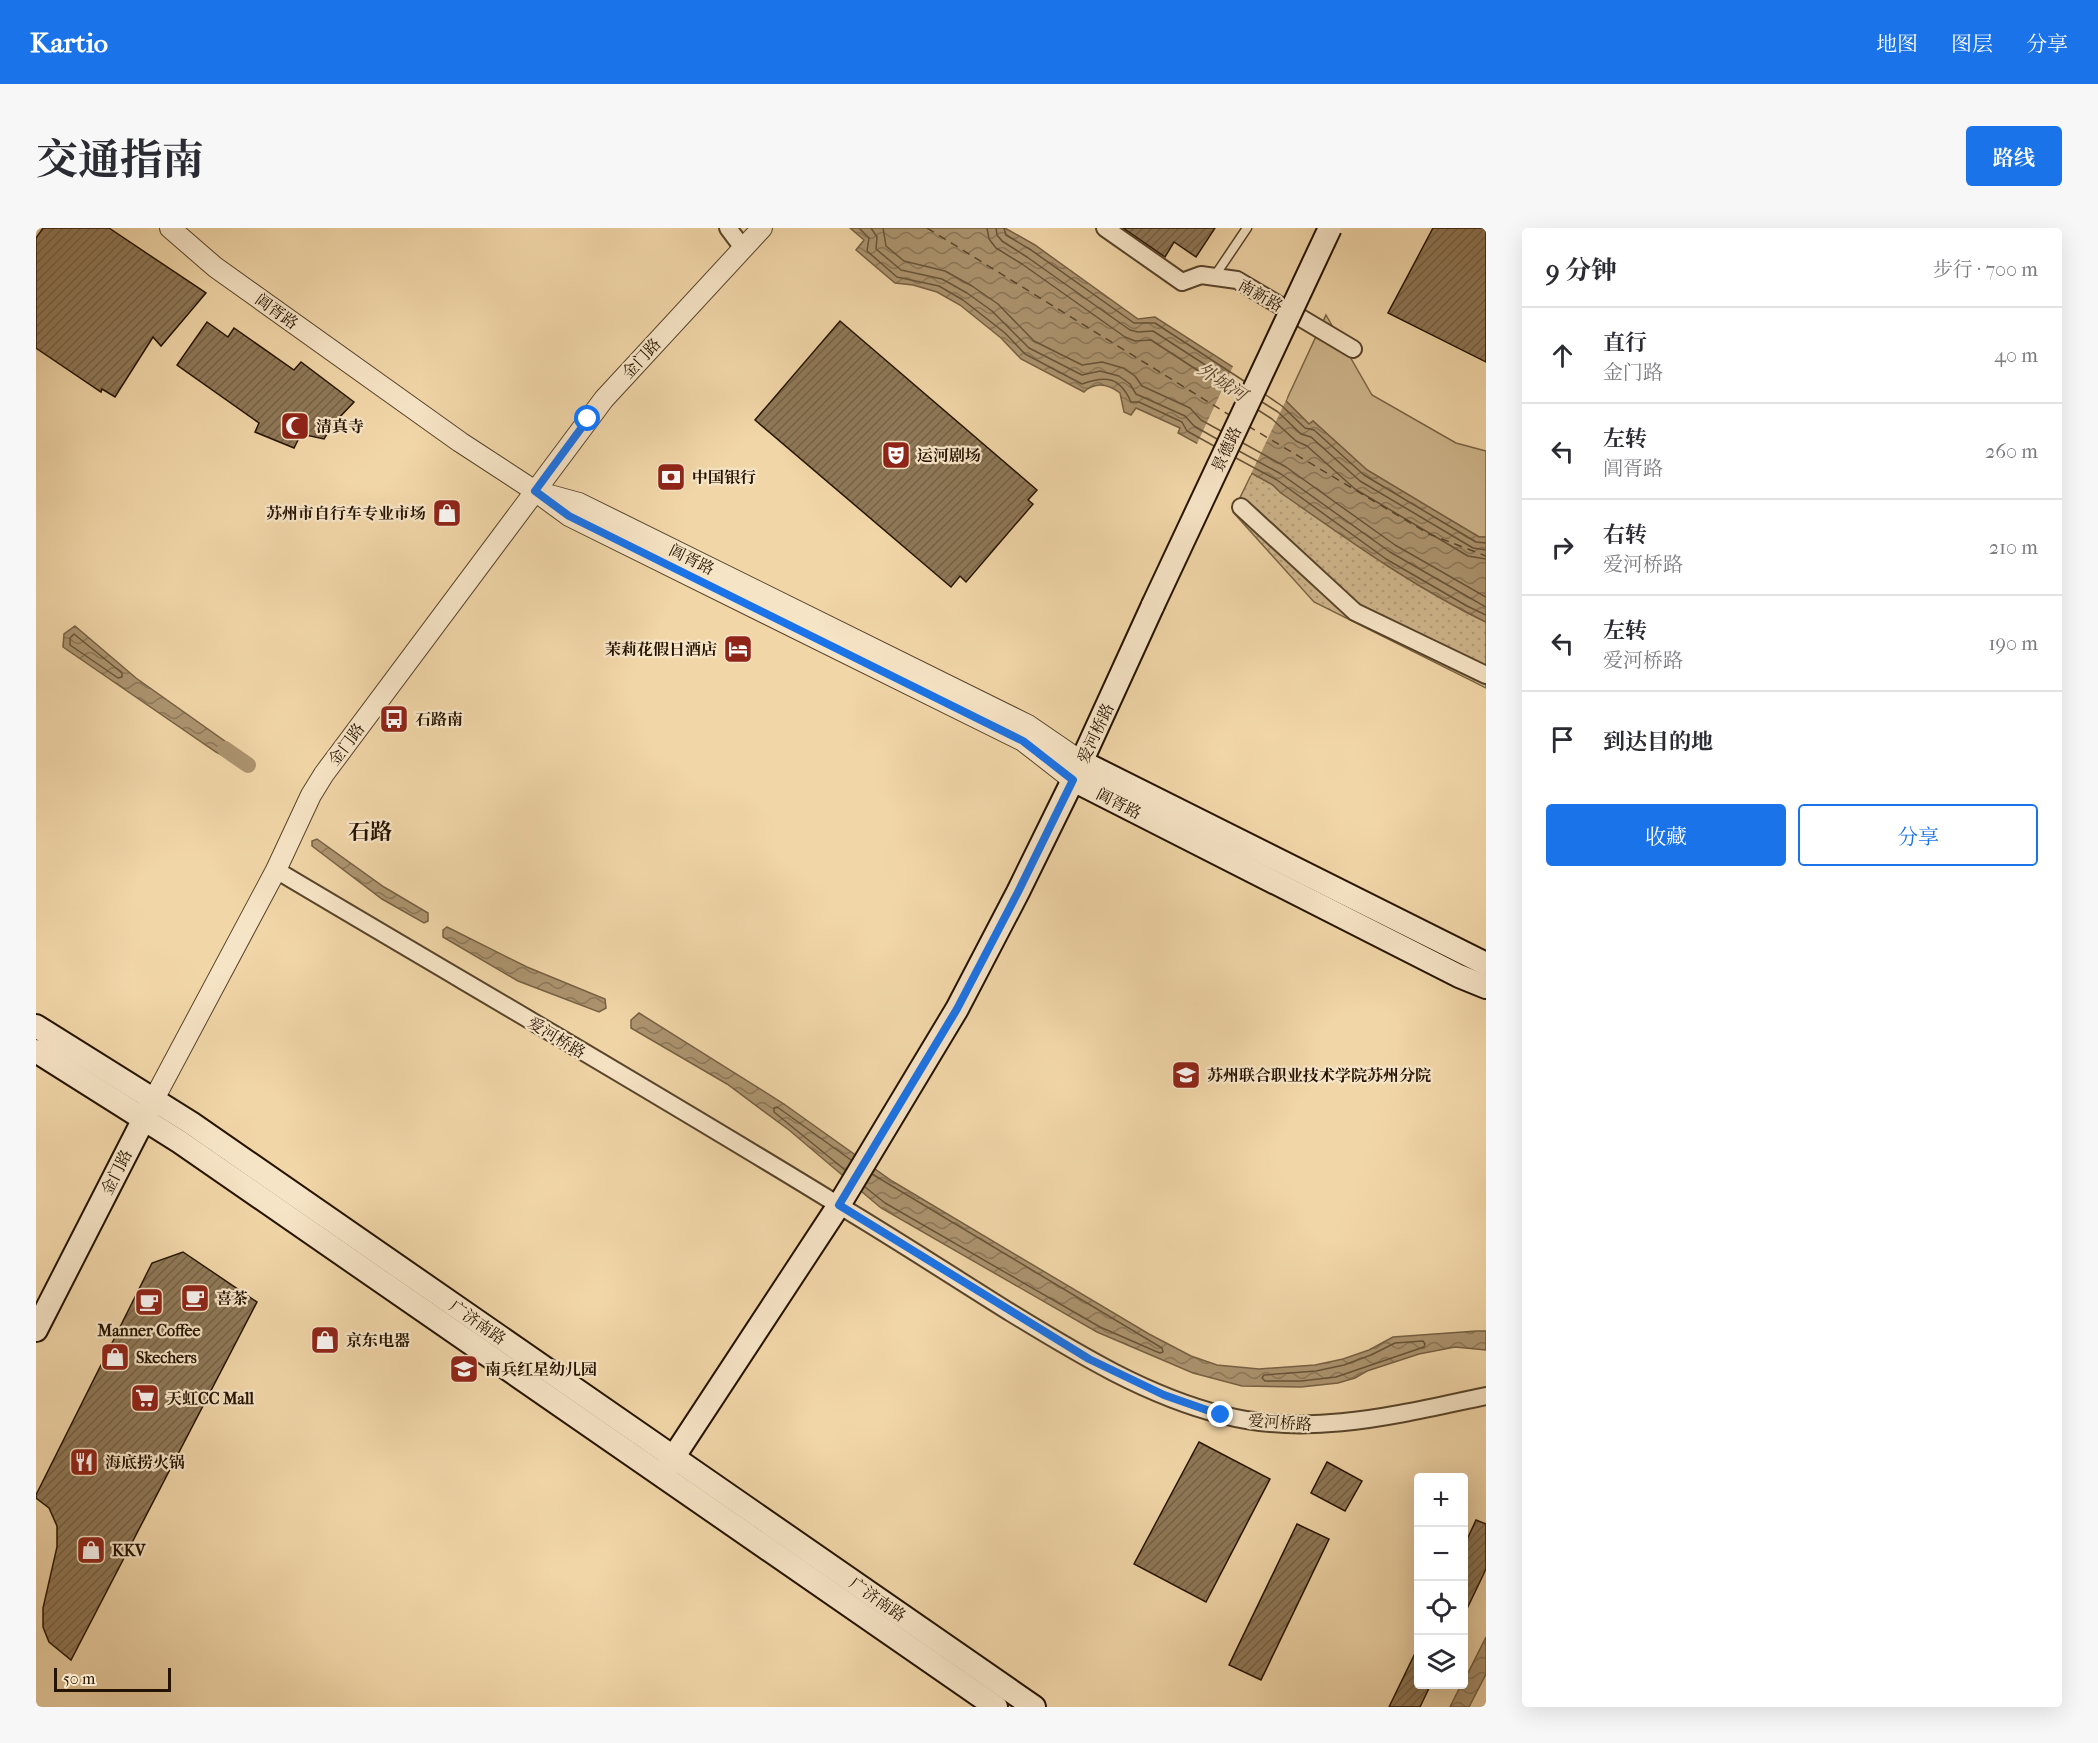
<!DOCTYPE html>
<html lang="zh">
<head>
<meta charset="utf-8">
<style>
  :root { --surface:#fff; --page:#f7f7f7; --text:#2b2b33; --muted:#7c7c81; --line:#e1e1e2; --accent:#1a73e8 }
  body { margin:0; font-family:"IM FELL French Canon","Noto Serif SC",serif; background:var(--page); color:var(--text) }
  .controls { position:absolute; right:18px; bottom:18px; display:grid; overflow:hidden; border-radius:6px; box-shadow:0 6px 24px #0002 }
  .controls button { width:54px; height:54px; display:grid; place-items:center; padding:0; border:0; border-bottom:2px solid var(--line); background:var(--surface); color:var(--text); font:30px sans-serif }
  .scale { position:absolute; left:18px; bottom:15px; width:117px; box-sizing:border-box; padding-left:6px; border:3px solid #251300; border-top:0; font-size:16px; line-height:21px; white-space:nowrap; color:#251300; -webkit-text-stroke:4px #f6e4c6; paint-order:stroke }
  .stop { position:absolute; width:18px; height:18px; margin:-14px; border:4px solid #1a73e8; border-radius:50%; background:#fff }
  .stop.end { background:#1a73e8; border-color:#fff; box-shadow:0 2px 6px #0008 }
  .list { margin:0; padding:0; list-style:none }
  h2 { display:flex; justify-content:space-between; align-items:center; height:78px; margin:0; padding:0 24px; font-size:26px }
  h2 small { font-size:20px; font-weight:400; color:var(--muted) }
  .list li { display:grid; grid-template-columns:39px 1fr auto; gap:18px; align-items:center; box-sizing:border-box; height:96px; padding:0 24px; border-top:2px solid var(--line) }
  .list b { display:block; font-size:22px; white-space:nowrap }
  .list p { margin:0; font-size:20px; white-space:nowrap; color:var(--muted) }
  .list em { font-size:20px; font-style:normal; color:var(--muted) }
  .actions { display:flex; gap:12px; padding:18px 24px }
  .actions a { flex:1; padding:14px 0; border:2px solid var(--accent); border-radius:6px; text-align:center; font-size:21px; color:var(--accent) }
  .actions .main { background:var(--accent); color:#fff }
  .icon { flex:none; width:33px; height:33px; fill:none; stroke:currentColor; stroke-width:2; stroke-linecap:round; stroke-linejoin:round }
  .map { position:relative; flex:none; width:1450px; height:1479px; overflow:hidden; border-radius:6px }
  header { display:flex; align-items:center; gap:36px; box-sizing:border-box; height:84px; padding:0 30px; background:var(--accent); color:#fff }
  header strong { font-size:28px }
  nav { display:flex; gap:33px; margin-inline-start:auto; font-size:21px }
  .intro { display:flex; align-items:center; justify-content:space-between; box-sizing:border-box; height:144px; padding:0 36px }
  h1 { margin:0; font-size:42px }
  .button { padding:15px 27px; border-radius:6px; background:var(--accent); color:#fff; font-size:21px; font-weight:700 }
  main { display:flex; gap:36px; padding:0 36px }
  aside { flex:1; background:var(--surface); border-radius:6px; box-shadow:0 6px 24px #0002 }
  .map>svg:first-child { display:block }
</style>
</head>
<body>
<header>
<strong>Kartio</strong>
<nav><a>地图</a><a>图层</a><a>分享</a></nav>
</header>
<div class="intro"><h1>交通指南</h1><a class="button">路线</a></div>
<main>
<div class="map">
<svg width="1450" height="1479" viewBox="0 0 1450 1479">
  <defs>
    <pattern id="park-dots" width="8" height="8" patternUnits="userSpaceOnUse" patternTransform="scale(1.5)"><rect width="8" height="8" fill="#ceb58b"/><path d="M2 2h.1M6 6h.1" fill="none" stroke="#b19b76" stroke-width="1.8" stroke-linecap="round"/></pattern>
    <pattern id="water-waves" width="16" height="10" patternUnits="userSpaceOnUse" patternTransform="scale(1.5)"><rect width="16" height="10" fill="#ac946f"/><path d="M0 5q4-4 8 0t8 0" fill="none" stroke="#8c7859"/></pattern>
    <pattern id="building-hatch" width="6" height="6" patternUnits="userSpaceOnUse" patternTransform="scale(1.5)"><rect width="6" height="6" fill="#8f7857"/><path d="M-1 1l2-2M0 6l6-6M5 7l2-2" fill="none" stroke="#756146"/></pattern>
  </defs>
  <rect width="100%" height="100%" fill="#f1d6a8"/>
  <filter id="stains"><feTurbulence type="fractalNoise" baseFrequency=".00333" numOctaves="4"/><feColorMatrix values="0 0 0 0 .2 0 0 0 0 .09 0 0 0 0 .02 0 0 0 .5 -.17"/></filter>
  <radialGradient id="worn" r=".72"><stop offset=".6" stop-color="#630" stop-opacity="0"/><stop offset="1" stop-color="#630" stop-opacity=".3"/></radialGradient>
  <!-- grass -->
  <polygon fill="#ceb58b" stroke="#7a6446" stroke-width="1.5" points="1290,87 1336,167 1420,215 1450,223 1450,309 1443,309 1331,242 1277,193 1273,196 1250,173"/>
  <!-- park -->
  <polygon fill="url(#park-dots)" stroke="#7a6446" stroke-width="1.5" points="1216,245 1237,257 1245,265 1428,383 1450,394 1450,460 1278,374 1197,284"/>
  <!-- water -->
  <g fill="url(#water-waves)" stroke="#766043" stroke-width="1.5">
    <path d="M814 0H969L999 17 1102 91 1119 89 1250 173 1273 196 1277 193 1331 242 1443 309H1450V394C1377 359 1311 311 1245 265L1237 257 1142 205 1144 200 1100 180 1095 187 1088 184 1084 165C1072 156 1060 153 1048 164L985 131 965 110 924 77 901 64 877 57 859 55 820 22 828 12Z"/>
    <polygon points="39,398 100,450 207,526 209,533 201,535 180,524 27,419 28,406"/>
    <polygon points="281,611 348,659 392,685 392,693 388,695 346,671 276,618 276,613"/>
    <polygon points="411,699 491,739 569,771 570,780 563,784 482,753 407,709 407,702"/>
    <polygon points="603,785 748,876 856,953 1113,1106 1155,1128 1181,1137 1223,1141 1279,1137 1307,1131 1333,1122 1357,1109 1441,1103 1450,1103 1450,1122 1419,1119 1383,1126 1331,1143 1319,1150 1302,1155 1265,1159 1206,1158 1157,1145 1061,1104 845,980 753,902 691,856 595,800 595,792"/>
    <polygon points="1450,1409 1450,1446 1433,1479 1414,1479 1425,1457 1428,1456 1428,1453"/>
  </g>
  <!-- pier -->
  <polygon fill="#f1d6a8" points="1198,136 1251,170 1214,248 1160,218"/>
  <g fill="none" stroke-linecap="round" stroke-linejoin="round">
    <!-- shore -->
    <g stroke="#685438" stroke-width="1.5">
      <path d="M823 0 833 10 831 23 861 49 903 58 927 72 969 105 989 126 1046 156C1070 147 1084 149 1095 174H1103L1146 194 1151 203 1178 218"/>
      <polyline points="835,0 841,9 840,21 865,42 906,51 931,65 956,83 993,120 1046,147 1064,143 1083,148 1094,156 1100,166 1149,188 1158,198 1181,211"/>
      <polyline points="847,0 850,18 868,33 909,43 936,58 962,76 998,113 1046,137 1066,134 1087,140 1099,148 1106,158 1154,180 1165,192 1185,203"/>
      <polyline points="951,0 953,11 960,20 986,36 1089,109 1099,113 1115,112 1201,168"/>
      <polyline points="960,0 961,7 966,13 991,29 1094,102 1102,104 1117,103 1205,160"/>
      <polyline points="968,0 970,7 995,22 1098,95 1119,95 1208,153"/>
      <polyline points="1230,167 1246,178 1269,200 1278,202 1328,247 1440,314 1450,315"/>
      <polyline points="1226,174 1242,184 1265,206 1275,209 1324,253 1437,320 1450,322"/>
      <polyline points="1222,182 1236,191 1260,213 1271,218 1319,261 1432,328 1450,331"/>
      <polyline points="1207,215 1250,239 1359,317 1450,369"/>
      <polyline points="1203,223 1245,246 1354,324 1450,379"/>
      <polyline points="1200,230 1241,252 1350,331 1431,378 1450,387"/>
      <polygon points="38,406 86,445 86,449 82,450 34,417 34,410"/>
      <polyline points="809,942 738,884 738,880 741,879 744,881 815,932"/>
      <polyline points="829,959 849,975 1064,1099 1119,1123 1124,1125 1127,1124 1126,1120 836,946"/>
      <polygon points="1387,1113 1389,1116 1388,1119 1300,1149 1265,1153 1229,1153 1226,1150 1228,1147 1280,1143 1308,1137 1335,1127 1359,1115"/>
    </g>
    <!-- canal -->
    <polyline stroke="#ac946f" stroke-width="16" points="189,521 212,537"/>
    <!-- ferry -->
    <g stroke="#5b472c" stroke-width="1.5" stroke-dasharray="8 6" stroke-linecap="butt">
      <polyline points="891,0 1195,188"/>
      <polyline points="1212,198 1393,306 1450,328"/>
    </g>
  </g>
  <!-- building -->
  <g fill="url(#building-hatch)" stroke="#251300" stroke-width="1.5">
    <polygon points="7,0 73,0 170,65 125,118 117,109 79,169 66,161 65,164 0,120 0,10"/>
    <polygon points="1087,0 1179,0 1160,29 1138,14 1129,29"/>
    <polygon points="1397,0 1450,0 1450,134 1352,85"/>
    <polygon points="804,93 1001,262 992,272 997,276 930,354 924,348 915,359 719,192"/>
    <polygon points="171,94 192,109 198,100 258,142 265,134 318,174 299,194 288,211 265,206 258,220 219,204 223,195 141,137"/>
    <polygon points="147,1024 221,1074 35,1432 13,1414 7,1399 7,1380 21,1319 21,1298 13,1280 0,1270 0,1267 116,1035"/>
    <polygon points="1163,1214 1234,1251 1170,1374 1098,1336"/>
    <polygon points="1291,1234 1326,1253 1309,1283 1275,1265"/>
    <polygon points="1440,1292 1450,1296 1450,1341 1428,1387 1428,1318"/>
    <polygon points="1261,1296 1293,1311 1225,1452 1193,1437"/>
    <polygon points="1383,1417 1383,1456 1395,1456 1384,1479 1353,1479"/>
  </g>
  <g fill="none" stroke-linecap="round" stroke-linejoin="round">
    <!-- service casing -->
    <g stroke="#58442a" stroke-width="11">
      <polyline id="service" points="1178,49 1211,0"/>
    </g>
    <!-- minor casing -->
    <g stroke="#58442a" stroke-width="20">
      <g id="minor">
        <polyline points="692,0 707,20"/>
        <polyline points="1069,0 1146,54 1165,47 1201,52 1317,121"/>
        <polyline points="1205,279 1319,384 1450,447"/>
        <path d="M240 642C428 754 617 863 804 978 861 1012 916 1048 972 1083 1039 1124 1110 1168 1187 1187 1274 1210 1364 1186 1450 1168"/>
      </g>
    </g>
    <!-- tertiary casing -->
    <g stroke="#58442a" stroke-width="22">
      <g id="tertiary">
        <polyline points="134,0 179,39 424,214 499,263 533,288 987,513 1037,552"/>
        <polyline points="510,266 543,275 992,497 1046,534"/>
        <polyline points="118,871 240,642 275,567 288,546 568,171 726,0"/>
      </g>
    </g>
    <!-- secondary casing -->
    <g stroke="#251300" stroke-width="26">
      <g id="secondary">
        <polyline points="1046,534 1450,736"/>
        <polyline points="1037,552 1423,748 1450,759"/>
        <polyline points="0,798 155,895 998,1479"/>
        <polyline points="0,823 144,914 960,1479"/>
        <polyline points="0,1102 114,879"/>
        <polyline points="629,1242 803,977 921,781 982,664 1037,552 1117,377"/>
      </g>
    </g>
    <!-- service -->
    <use href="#service" stroke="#f6e4c6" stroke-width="8"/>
    <!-- minor -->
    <use href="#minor" stroke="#f6e4c6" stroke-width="16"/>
    <!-- tertiary -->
    <use href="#tertiary" stroke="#f6e4c6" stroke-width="20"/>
    <!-- secondary -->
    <use href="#secondary" stroke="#f6e4c6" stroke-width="22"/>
    <!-- secondary-bridge casing -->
    <g stroke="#251300" stroke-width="26" stroke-linecap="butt">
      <polyline id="secondary-bridge" points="1117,377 1294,0"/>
    </g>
    <!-- secondary-bridge -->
    <use href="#secondary-bridge" stroke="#f6e4c6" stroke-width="22"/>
  </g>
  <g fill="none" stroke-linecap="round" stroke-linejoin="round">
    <!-- route -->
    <polyline stroke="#1a73e8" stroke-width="8" points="552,191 499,263 533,288 987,513 1037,552 982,664 921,781 803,977 1053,1131 1128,1167 1185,1187"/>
  </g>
  <!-- icons -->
  <defs>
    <g id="mosque-square" transform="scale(1.5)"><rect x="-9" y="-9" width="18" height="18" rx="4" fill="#8f2418" stroke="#f6e4c6"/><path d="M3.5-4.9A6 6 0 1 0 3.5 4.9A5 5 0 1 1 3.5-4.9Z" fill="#fff"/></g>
    <g id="theatre-square" transform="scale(1.5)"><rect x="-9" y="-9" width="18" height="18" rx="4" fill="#8f2418" stroke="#f6e4c6"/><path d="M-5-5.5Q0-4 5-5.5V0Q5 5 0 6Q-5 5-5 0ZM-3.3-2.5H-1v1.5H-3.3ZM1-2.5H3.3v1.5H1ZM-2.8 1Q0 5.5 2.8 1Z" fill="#fff"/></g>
    <g id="bank-square" transform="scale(1.5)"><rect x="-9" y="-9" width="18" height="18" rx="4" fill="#8f2418" stroke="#f6e4c6"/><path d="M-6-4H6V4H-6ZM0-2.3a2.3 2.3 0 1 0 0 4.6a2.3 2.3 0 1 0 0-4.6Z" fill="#fff"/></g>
    <g id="shop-square" transform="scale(1.5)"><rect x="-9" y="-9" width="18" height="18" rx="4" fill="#8f2418" stroke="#f6e4c6"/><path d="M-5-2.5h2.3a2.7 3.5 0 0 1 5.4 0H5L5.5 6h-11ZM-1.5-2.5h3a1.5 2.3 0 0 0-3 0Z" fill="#fff"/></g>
    <g id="hotel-square" transform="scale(1.5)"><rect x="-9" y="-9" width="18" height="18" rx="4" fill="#8f2418" stroke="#f6e4c6"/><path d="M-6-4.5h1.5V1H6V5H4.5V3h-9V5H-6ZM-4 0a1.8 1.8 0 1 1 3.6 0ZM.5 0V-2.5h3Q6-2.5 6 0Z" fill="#fff"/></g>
    <g id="bus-square" transform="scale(1.5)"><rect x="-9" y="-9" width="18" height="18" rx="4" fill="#8f2418" stroke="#f6e4c6"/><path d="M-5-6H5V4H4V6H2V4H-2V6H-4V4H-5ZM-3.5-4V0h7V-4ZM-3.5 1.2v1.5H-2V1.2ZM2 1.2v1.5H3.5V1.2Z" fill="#fff"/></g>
    <g id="university-square" transform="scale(1.5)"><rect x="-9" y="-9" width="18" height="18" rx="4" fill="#8f2418" stroke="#f6e4c6"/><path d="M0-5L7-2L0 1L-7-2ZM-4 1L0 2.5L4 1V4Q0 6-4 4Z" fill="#fff"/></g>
    <g id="cafe-square" transform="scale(1.5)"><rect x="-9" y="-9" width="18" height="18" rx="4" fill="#8f2418" stroke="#f6e4c6"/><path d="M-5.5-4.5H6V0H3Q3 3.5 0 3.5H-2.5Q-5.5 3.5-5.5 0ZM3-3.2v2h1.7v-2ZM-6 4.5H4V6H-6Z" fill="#fff"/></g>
    <g id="school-square" transform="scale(1.5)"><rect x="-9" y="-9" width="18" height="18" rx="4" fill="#8f2418" stroke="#f6e4c6"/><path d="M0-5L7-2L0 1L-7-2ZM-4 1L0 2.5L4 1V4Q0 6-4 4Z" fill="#fff"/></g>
    <g id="supermarket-square" transform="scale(1.5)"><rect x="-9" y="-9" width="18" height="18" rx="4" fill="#8f2418" stroke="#f6e4c6"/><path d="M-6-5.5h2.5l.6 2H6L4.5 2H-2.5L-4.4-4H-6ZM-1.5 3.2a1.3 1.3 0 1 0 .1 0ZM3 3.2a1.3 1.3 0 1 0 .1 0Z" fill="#fff"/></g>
    <g id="restaurant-square" transform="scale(1.5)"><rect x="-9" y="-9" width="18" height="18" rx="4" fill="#8f2418" stroke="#f6e4c6"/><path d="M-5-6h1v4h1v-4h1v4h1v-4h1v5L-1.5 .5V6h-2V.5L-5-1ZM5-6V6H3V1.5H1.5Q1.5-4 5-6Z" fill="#fff"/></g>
  </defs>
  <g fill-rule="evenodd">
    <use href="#mosque-square" x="259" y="198"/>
    <use href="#theatre-square" x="860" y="227"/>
    <use href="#bank-square" x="635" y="249"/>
    <use href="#shop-square" x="411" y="285"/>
    <use href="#hotel-square" x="702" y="421"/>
    <use href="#bus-square" x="358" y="491"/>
    <use href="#university-square" x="1150" y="847"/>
    <use href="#cafe-square" x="159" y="1070"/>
    <use href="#cafe-square" x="113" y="1074"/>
    <use href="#shop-square" x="289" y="1112"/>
    <use href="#shop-square" x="79" y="1129"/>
    <use href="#school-square" x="428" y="1141"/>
    <use href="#supermarket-square" x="109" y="1170"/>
    <use href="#restaurant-square" x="48" y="1234"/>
    <use href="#shop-square" x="55" y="1322"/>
  </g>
  <g text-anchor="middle" stroke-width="4.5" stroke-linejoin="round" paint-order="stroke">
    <!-- street labels -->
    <g font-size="16" fill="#251300" stroke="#f6e4c6">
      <text transform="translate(1225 67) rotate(29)" y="6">南新路</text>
      <text transform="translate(241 83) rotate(36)" y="6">阊胥路</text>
      <text transform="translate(605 130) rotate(-47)" y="6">金门路</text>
      <text transform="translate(1190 221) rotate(-65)" y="6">景德路</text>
      <text transform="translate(656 331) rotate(26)" y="6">阊胥路</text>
      <text transform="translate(1059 505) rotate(-65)" y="6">爱河桥路</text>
      <text transform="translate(310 516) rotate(-53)" y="6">金门路</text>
      <text transform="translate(1083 575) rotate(27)" y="6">阊胥路</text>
      <text transform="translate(521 809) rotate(31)" y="6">爱河桥路</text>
      <text transform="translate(80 944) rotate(-63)" y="6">金门路</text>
      <text transform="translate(442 1094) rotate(35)" y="6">广济南路</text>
      <text transform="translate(1244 1194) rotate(4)" y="6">爱河桥路</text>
      <text transform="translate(842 1371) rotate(35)" y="6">广济南路</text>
    </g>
    <!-- poi labels -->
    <g font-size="16" font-weight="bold" fill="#251300" stroke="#f6e4c6" text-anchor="start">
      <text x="280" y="204">清真寺</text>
      <text x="881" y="233">运河剧场</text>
      <text x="656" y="255">中国银行</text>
      <text x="390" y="291" text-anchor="end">苏州市自行车专业市场</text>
      <text x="681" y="427" text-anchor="end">茉莉花假日酒店</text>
      <text x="379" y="497">石路南</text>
      <text x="1171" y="853">苏州联合职业技术学院苏州分院</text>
      <text x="180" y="1076">喜茶</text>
      <text x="113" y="1108" text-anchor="middle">Manner Coffee</text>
      <text x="310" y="1118">京东电器</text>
      <text x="100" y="1135">Skechers</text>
      <text x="449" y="1147">南兵红星幼儿园</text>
      <text x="130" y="1176">天虹CC Mall</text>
      <text x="69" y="1240">海底捞火锅</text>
      <text x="76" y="1328">KKV</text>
    </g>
    <!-- water labels -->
    <g font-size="18" font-style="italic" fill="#5b472c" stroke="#f6e4c6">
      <text transform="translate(1186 154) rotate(33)" y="6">外城河</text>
    </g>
    <!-- district labels -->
    <g font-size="22" font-weight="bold" fill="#251300" stroke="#f6e4c6">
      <text x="334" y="611">石路</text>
    </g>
  </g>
  <rect width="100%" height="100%" filter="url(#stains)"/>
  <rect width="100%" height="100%" fill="url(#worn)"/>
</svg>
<div class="controls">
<button>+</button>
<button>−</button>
<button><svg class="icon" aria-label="locate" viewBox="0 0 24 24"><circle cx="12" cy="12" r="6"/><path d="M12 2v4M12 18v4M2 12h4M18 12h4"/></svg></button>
<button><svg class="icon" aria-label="layers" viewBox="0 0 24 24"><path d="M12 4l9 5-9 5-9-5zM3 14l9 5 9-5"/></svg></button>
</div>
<div class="scale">50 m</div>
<div class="stop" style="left:552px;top:191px"></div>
<div class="stop end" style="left:1185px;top:1187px"></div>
</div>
<aside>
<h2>9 分钟<small>步行 · 700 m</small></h2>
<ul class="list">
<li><svg class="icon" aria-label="ahead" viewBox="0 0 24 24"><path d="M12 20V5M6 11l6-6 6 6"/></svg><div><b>直行</b><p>金门路</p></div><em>40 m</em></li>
<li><svg class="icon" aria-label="left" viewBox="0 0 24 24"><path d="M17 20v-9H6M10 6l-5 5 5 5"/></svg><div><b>左转</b><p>阊胥路</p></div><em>260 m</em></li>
<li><svg class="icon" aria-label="right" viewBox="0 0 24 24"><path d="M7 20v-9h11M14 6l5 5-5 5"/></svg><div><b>右转</b><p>爱河桥路</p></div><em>210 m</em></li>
<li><svg class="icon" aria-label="left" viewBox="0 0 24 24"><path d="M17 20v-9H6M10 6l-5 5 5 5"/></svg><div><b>左转</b><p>爱河桥路</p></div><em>190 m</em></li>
<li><svg class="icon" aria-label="arrive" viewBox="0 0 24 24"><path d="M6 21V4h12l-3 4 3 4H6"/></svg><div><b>到达目的地</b></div></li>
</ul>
<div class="actions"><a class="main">收藏</a><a>分享</a></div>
</aside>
</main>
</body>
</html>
